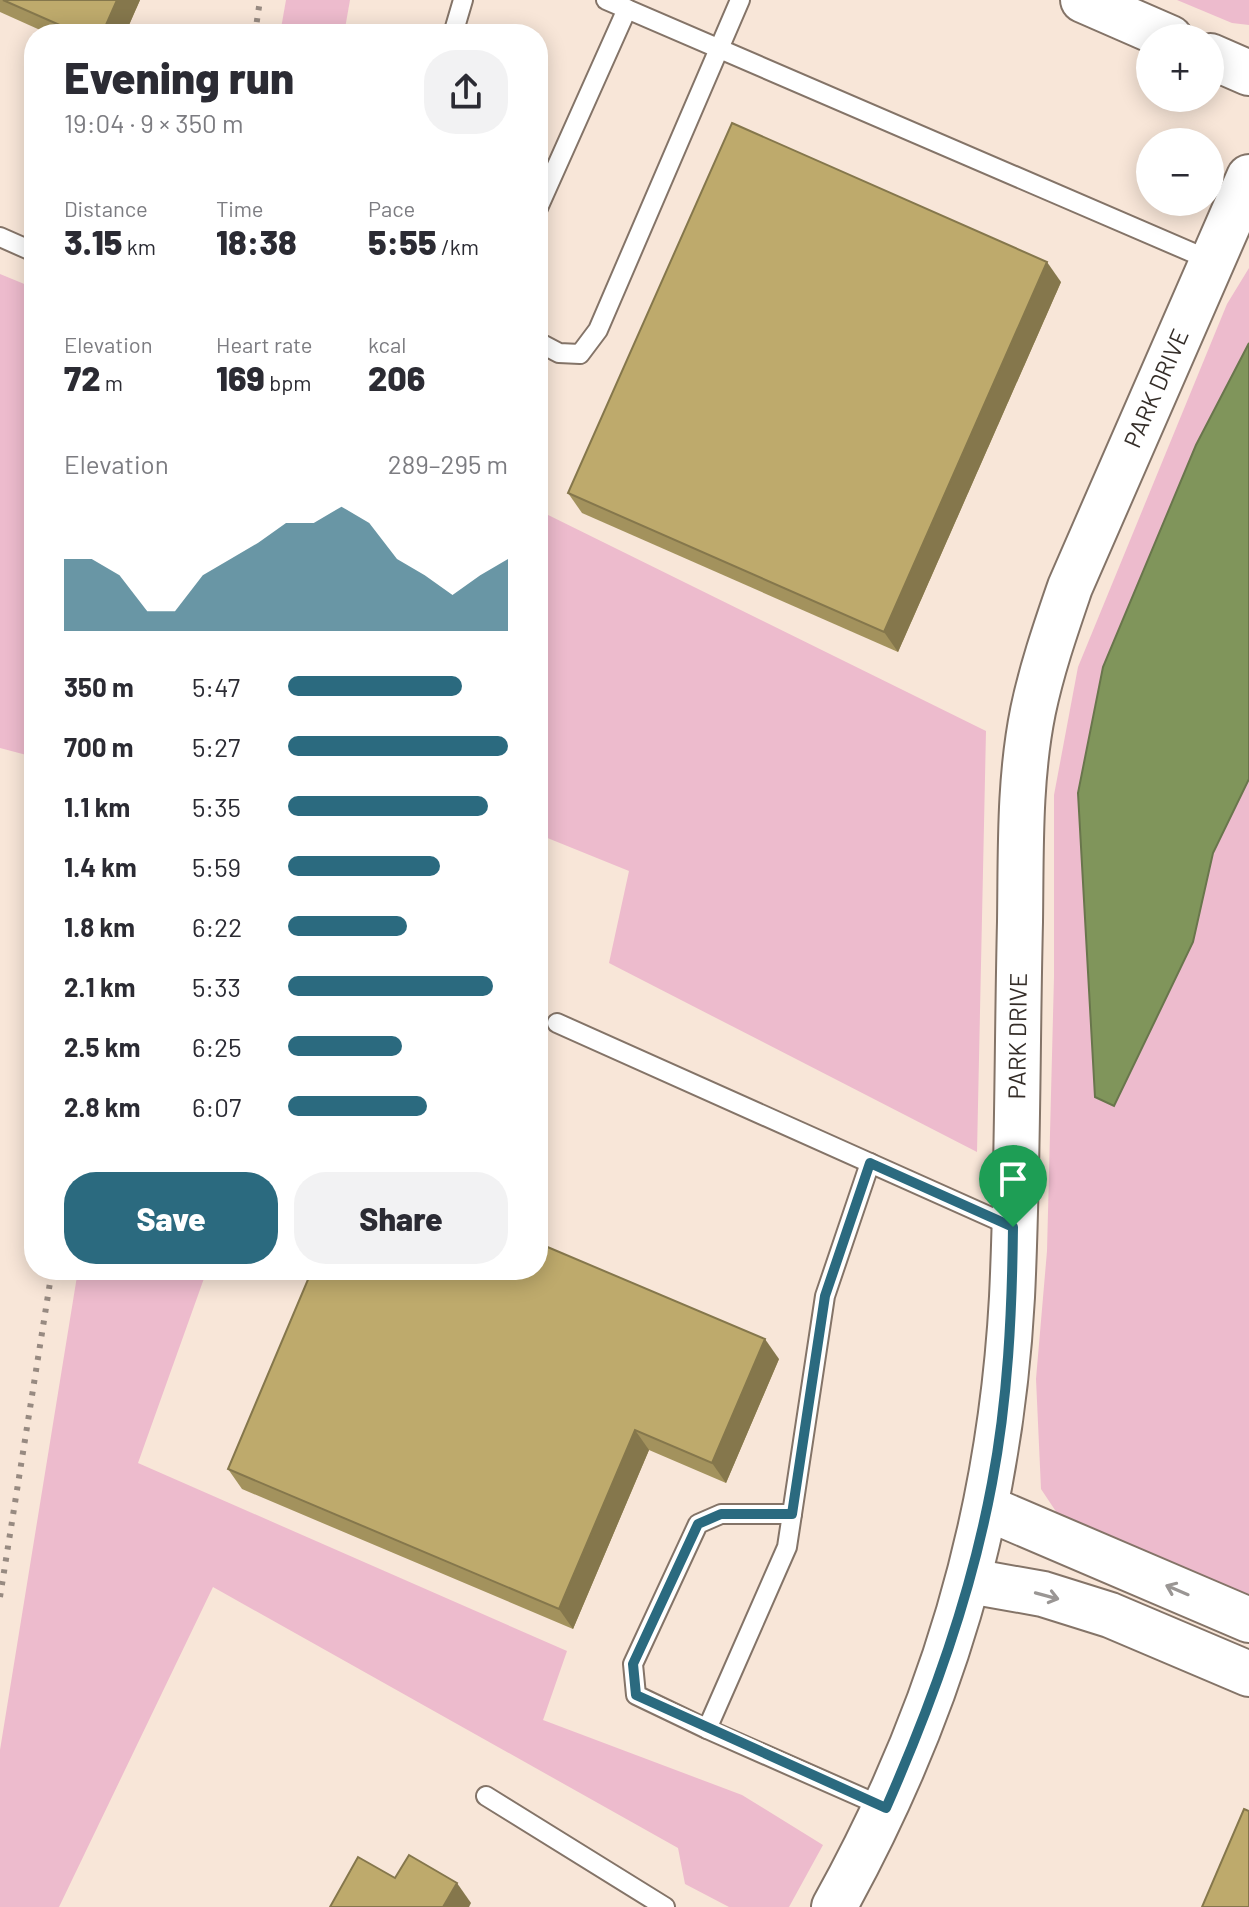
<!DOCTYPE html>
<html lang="en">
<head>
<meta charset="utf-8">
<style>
	:root { --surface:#fff; --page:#f2f2f3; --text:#2b2b33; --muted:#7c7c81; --accent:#2b6a7f }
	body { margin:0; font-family:Barlow,sans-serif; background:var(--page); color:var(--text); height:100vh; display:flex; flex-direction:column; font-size:30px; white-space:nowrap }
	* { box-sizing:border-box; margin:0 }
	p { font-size:26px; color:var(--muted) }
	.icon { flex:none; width:44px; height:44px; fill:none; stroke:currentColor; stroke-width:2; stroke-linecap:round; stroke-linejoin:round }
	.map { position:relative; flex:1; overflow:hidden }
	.panel { position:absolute; left:24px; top:24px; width:524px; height:1256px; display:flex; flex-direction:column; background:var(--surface); border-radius:32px; box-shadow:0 4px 20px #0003 }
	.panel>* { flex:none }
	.tools { position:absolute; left:1136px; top:24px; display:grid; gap:16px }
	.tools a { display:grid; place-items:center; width:88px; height:88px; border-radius:50%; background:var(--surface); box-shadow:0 4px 20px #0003; font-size:40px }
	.pin { position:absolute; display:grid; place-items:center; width:68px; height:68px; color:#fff; margin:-82px -34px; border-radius:50% 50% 50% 0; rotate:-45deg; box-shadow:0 0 8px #0007 }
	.pin .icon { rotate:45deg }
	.round { display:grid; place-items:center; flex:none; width:84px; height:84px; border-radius:32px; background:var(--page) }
	.summary { display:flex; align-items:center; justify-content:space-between; height:136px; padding:0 40px }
	h1 { font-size:44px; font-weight:800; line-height:60px }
	.figures { display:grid; grid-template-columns:repeat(3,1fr); gap:12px; height:136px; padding:8px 40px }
	.figures div { display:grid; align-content:center }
	.figures b { font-size:34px; font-weight:800 }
	.figures small { font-size:22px; font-weight:400 }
	.figures p { font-size:22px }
	.chart { height:224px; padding:16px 40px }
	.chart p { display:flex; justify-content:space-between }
	.chart svg { width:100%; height:144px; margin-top:8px; fill:var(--accent); opacity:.7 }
	.button { display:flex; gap:16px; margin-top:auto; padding:16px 40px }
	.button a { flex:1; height:92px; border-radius:32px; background:var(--accent); color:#fff; font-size:32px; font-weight:800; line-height:92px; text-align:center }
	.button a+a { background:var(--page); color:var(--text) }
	ul { padding:0 40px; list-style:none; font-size:26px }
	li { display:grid; grid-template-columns:128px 96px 1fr; align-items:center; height:60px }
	li i { height:20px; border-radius:10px; background:var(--accent) }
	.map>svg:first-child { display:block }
	.green { fill:#edbbcd }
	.water { fill:#80955b; stroke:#69764c; stroke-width:2 }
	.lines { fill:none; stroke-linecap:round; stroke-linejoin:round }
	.lane-casing { stroke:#847468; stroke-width:22 }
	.secondary-casing { stroke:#847468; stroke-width:48 }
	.lane { stroke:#fff; stroke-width:18 }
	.secondary { stroke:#fff; stroke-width:44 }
	.rail { stroke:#978a81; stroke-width:6; stroke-dasharray:4 8; stroke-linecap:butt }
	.wall { fill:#a3925d }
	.shaded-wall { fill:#85774c }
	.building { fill:#beaa6c; stroke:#85774c; stroke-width:2 }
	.oneway { stroke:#9a9694 }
	.route-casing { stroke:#fff; stroke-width:16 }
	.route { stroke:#2b6a7f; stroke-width:10 }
	.labels { text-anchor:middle; stroke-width:6; stroke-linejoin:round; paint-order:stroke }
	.street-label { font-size:24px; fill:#342d28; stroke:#fff }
</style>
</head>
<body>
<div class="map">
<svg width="1249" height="1907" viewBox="0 0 1249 1907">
	<rect width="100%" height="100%" fill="#f8e6d8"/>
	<g class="green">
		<path d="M286,0H350L344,34H280Z"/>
		<path d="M1177,0H1249V25L1232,23Z"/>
		<path d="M1249,268V1602L1067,1528L1041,1489L1036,1379L1047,1251L1054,977V795L1078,667L1227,304Z"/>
		<path d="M0,274L34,288V757L0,748Z"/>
		<path d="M538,510L986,731L977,1152L609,963L629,871L545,837L538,844Z"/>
		<path d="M78,1270H207L138,1463L567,1651L543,1720L742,1795L823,1845L789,1907H729L685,1884L678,1848L213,1587L59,1907H0V1750Z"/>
	</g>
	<path class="water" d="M1249,343V779L1213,853L1193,942L1114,1106L1095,1097L1078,793L1103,667L1196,445Z"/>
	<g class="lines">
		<g class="lane-casing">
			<g id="lane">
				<path d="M606,0L1212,261"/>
				<path d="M453,34L463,0"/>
				<path d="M538,208L627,9"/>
				<path d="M0,237L34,252"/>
				<path d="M538,342L559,353L580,354L598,330L740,0"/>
				<path d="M557,1023L1013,1227"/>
				<path d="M870,1163L825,1296L787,1547L707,1729L886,1808"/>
				<path d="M707,1729L636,1695L633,1664L698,1524L721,1514H792"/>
				<path d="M486,1796L665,1907"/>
			</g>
		</g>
		<g class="secondary-casing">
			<g id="secondary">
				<path d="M1083,0L1170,38"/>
				<path d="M1210,56L1249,73"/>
				<path d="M987,1508L1249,1620"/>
				<path d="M970,1581L1043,1594L1110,1615L1249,1674"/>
				<path id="s1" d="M834,1907C941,1714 1000,1518 1012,1297C1018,1172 1017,1047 1020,922C1021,852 1019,780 1033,711C1042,668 1056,628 1070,587L1249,177"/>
			</g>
		</g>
		<use href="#lane" class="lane"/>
		<use href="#secondary" class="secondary"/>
		<g class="rail">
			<path d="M255,34L260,0"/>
			<path d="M0,1597L52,1270"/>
		</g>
	</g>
	<g class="wall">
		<path d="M0,0H140L125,34H49L0,12Z"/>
		<path d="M1061,282L898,652L582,513L568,493Z"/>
		<path d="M779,1359L726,1483L649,1450L573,1629L242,1489L228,1469Z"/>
	</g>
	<g class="shaded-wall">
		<path d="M117,0H140L125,34H102Z"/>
		<path d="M1047,262L1061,282L898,652L884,632Z"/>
		<path d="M765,1339L779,1359L726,1483L712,1463Z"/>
		<path d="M635,1430L649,1450L573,1629L559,1609Z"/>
		<path d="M457,1883L471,1903L469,1907H443Z"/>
	</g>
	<g class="building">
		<path d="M3,0H117L102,34H80Z"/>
		<path d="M732,123L1047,262L884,632L568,493Z"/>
		<path d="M538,1243L765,1339L712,1463L635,1430L559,1609L228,1469L312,1270H538Z"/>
		<path d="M1244,1809L1249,1811V1907H1202Z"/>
		<path d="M409,1855L457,1883L443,1907H330L358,1857L395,1878Z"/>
	</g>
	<defs><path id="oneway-shaft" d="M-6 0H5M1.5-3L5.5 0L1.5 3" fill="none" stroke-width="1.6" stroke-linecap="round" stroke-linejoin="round" transform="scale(2)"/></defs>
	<g class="oneway">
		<use href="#oneway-shaft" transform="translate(1177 1590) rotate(-157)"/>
		<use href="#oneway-shaft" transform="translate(1047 1596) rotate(15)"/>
	</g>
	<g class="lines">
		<g class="route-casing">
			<path id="route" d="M870,1163L1013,1227C1012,1313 1008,1399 992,1483C971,1596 932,1703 886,1808L636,1695L633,1664L698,1524L721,1514H792L825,1296Z"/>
		</g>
		<use href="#route" class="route"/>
	</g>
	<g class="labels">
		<g class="street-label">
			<text dy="8" stroke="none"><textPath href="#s1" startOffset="1574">PARK DRIVE</textPath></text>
			<text dy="8" stroke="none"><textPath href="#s1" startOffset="902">PARK DRIVE</textPath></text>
		</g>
	</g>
</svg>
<div class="tools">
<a>+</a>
<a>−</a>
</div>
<div class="pin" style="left:1013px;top:1227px;background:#1e9e55"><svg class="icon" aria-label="arrive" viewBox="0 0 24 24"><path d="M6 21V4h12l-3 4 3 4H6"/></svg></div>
<section class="panel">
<div class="summary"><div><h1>Evening run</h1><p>19:04 · 9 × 350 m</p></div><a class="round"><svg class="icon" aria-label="share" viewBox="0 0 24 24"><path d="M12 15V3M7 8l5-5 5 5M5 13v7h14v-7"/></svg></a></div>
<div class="figures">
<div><p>Distance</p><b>3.15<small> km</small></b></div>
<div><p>Time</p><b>18:38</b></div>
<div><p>Pace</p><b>5:55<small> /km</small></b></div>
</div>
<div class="figures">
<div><p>Elevation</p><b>72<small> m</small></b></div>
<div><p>Heart rate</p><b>169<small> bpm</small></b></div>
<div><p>kcal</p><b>206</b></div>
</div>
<div class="chart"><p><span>Elevation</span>289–295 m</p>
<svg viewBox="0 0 160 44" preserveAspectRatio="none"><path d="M0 44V22L10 22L20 27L30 38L40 38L50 27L60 22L70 17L80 11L90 11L100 6L110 11L120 22L130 27L140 33L150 27L160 22V44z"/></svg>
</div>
<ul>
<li><b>350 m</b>5:47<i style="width:79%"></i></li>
<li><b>700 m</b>5:27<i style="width:100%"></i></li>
<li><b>1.1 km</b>5:35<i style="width:91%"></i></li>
<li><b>1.4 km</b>5:59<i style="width:69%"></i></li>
<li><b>1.8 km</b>6:22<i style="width:54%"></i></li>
<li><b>2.1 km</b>5:33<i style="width:93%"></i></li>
<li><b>2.5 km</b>6:25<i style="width:52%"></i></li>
<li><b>2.8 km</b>6:07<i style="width:63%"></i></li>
</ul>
<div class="button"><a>Save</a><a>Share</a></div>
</section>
</div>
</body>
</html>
